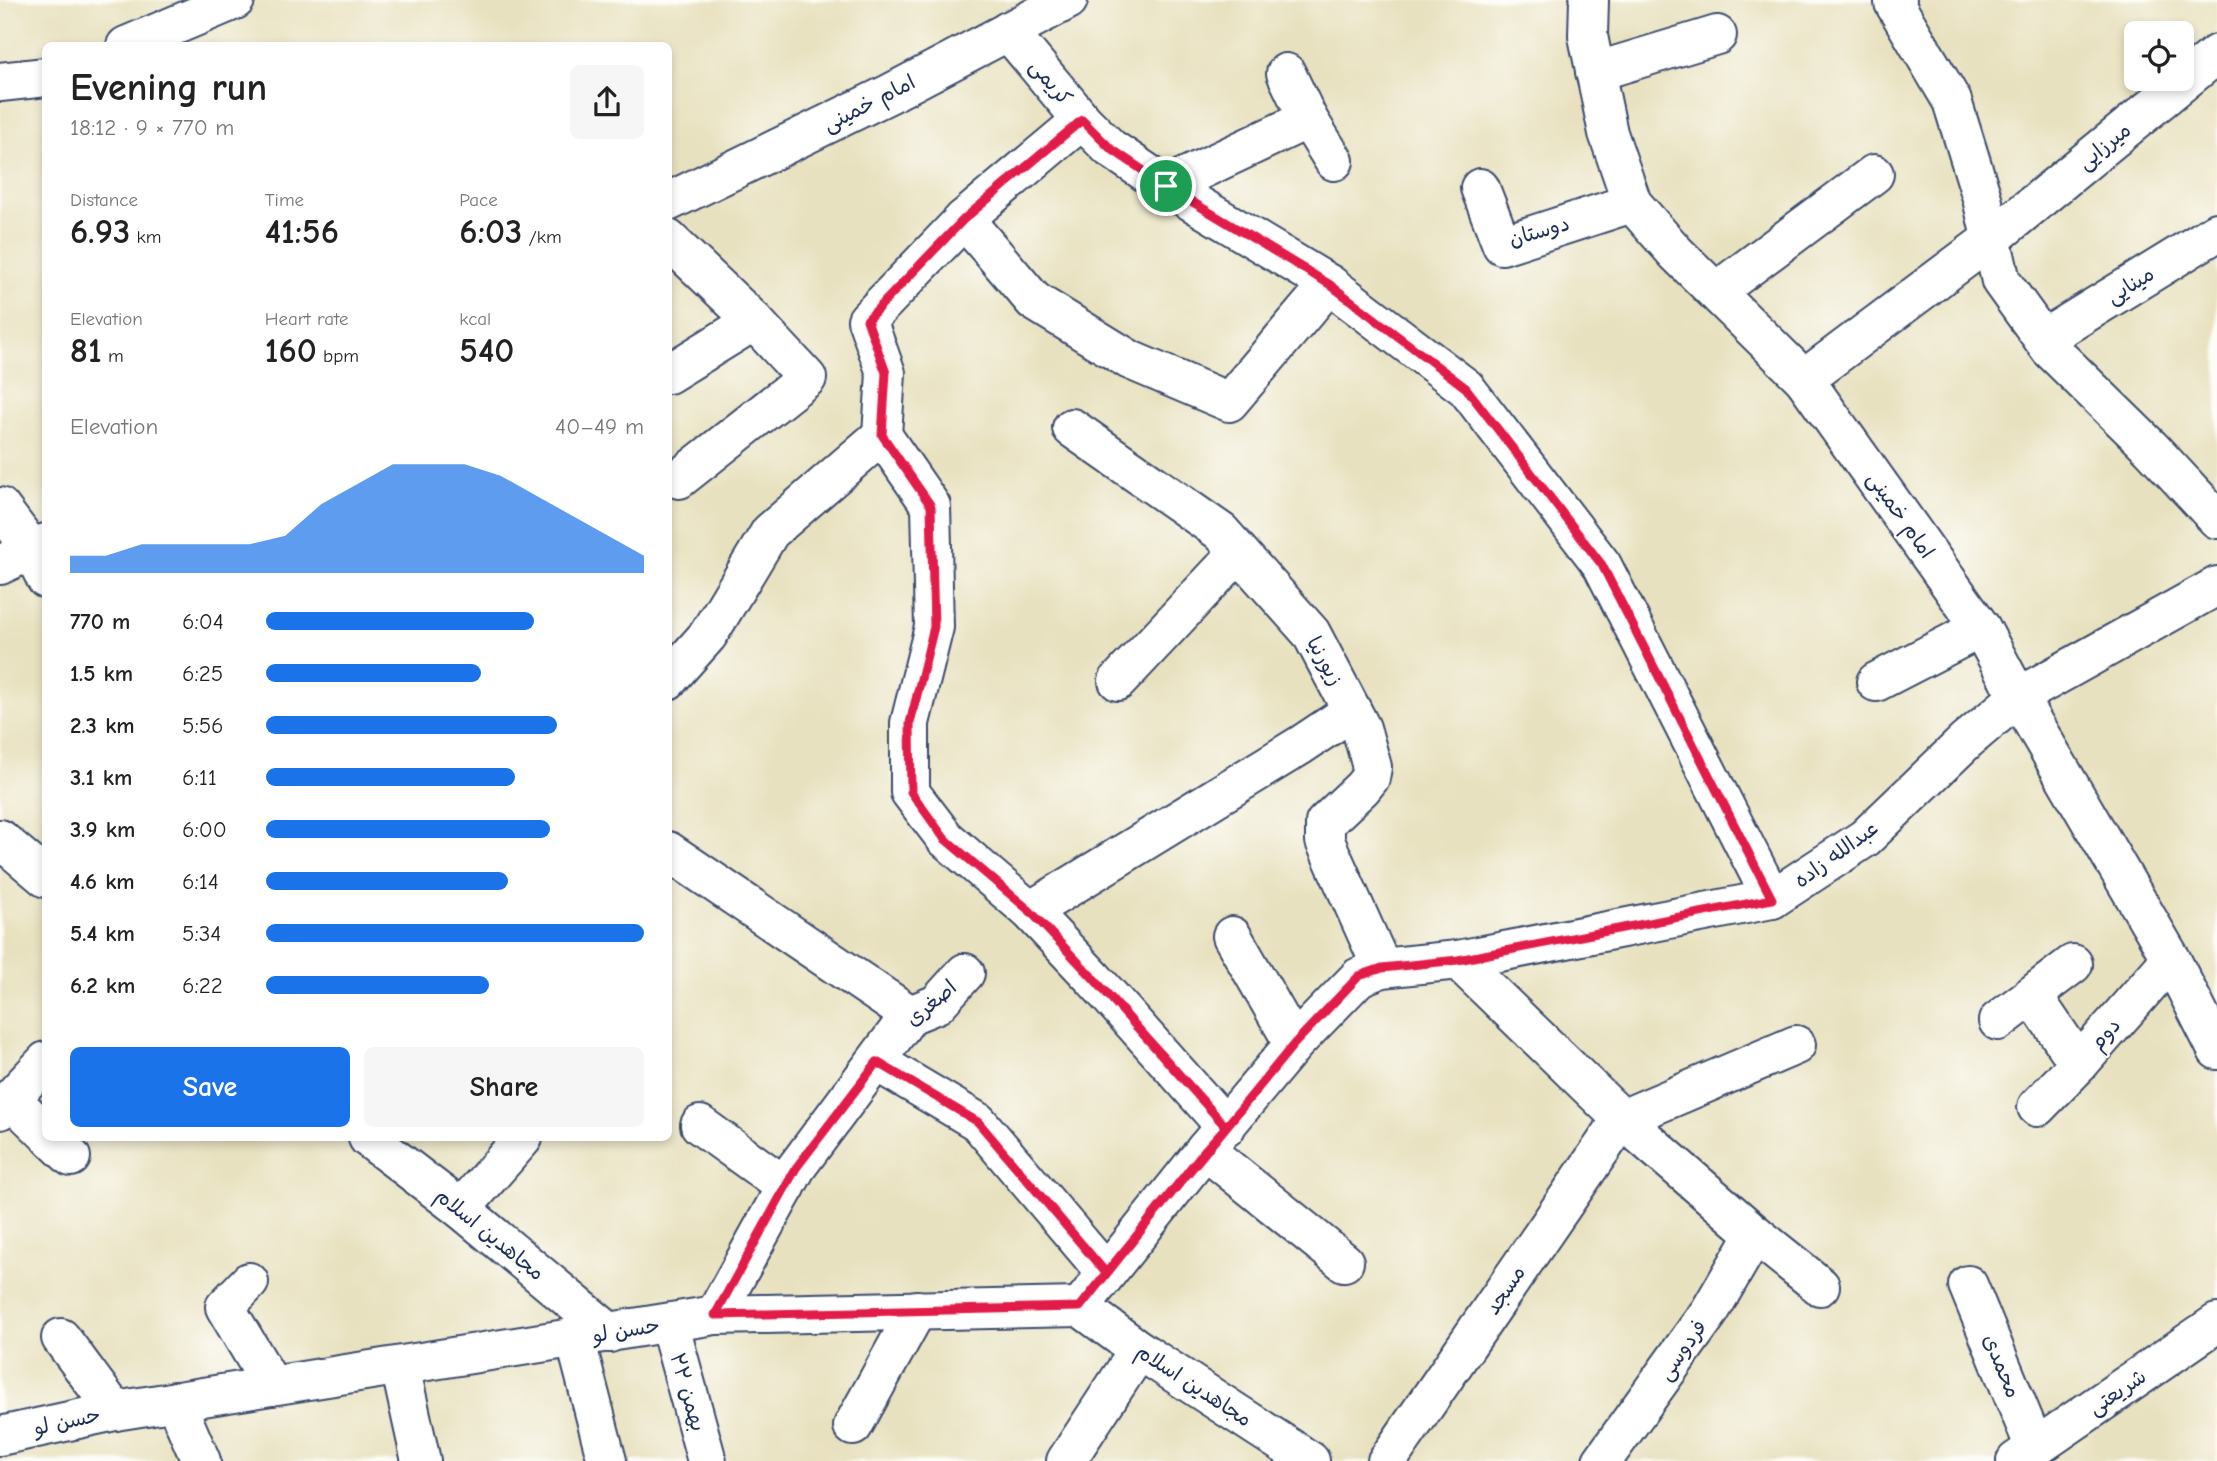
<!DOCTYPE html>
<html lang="en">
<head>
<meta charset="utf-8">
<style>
	:root { --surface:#fff; --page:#f6f6f6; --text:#222; --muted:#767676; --accent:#1a73e8 }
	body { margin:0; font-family:"Comic Neue","Playpen Sans Arabic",sans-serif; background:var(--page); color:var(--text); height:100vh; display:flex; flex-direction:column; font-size:26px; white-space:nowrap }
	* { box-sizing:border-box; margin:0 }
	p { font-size:23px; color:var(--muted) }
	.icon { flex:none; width:38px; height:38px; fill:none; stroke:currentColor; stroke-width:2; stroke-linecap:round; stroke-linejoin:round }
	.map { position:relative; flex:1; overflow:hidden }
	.panel { position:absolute; left:42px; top:42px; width:630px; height:1099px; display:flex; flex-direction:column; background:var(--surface); border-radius:10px; box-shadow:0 4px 10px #0003 }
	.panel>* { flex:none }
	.controls { position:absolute; left:2124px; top:21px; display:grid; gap:14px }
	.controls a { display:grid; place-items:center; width:70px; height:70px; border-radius:10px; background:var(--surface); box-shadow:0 4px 10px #0003; font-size:35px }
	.pin { position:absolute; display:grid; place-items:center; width:60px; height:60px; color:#fff; margin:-30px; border:4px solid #fff; border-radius:50%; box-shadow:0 2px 7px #0007 }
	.round { display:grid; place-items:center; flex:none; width:74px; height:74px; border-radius:10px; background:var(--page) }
	.head { display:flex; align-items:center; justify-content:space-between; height:119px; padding:0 28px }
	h1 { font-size:38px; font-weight:700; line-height:52px }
	.figures { display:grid; grid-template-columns:repeat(3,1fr); gap:10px; height:119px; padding:7px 28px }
	.figures div { display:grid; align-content:center }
	.figures b { font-size:35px; font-weight:700 }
	.figures small { font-size:19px; font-weight:400 }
	.figures p { font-size:19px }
	.chart { height:196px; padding:14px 28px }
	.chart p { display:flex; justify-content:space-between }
	.chart svg { width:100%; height:126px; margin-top:7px; fill:var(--accent); opacity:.7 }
	.button { display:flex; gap:14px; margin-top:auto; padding:14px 28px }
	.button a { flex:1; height:80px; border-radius:10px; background:var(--accent); color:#fff; font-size:28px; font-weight:700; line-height:80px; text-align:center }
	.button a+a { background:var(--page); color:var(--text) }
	ul { padding:0 28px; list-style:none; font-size:23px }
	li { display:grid; grid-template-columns:112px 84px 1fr; align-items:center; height:52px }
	li i { height:18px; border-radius:9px; background:var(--accent) }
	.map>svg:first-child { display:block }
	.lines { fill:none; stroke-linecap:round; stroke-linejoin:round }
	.minor-casing { stroke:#3a4a6d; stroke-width:42 }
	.minor { stroke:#fff; stroke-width:38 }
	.route-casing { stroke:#fff; stroke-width:14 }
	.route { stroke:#e11d48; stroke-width:9 }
	.labels { text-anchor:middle; stroke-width:5; stroke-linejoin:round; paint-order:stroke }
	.street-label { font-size:21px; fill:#1b2f5e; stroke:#fdfcf7 }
</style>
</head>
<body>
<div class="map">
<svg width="2217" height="1461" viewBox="0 0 2217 1461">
	<rect width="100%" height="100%" fill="#fdfcf7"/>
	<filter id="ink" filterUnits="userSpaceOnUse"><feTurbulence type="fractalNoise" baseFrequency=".0143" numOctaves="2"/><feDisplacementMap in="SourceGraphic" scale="14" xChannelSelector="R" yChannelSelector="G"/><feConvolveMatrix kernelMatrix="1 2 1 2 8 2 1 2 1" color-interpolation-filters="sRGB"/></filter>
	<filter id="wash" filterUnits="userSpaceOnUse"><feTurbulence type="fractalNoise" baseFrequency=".00686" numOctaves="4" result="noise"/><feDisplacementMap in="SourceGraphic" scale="28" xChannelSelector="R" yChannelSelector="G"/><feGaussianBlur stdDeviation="1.57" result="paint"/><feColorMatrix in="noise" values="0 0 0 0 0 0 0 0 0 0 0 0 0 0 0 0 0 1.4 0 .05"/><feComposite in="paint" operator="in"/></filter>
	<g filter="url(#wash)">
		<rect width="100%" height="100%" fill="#e8e1bf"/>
	</g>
	<g filter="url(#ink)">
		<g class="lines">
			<g class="minor-casing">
				<g id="minor">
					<path d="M1589,0L1588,36L1608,133L1632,203L1676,253L1804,379L1981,628L2018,697L2171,959L2217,1050"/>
					<path d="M1897,0L1894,3L1952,101L1982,198L2001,281L2050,349L2151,448L2217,519"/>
					<path d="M1008,31L1082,120L1110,148L1166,186L1329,284L1466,388L1602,565L1772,899"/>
					<path d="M126,46L235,0"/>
					<path d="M1595,72L1717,35"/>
					<path d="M1286,73L1308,119L1334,161"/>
					<path d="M0,82L46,77"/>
					<path d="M1082,120L964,219L867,320L886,373L882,435L931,506L934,627L910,723V792L945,838L1030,911L1094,979L1226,1127"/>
					<path d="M1166,186L1308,119"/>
					<path d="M1480,188L1502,245L1632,203"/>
					<path d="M668,202L889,94L1068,0"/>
					<path d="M964,219L1034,301L1130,360L1229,402L1329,284"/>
					<path d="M668,239L754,321L807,378L679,479"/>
					<path d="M1717,291L1874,174"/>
					<path d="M2043,339L2217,232"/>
					<path d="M668,374L754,321"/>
					<path d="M1804,379L1991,239L2217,54"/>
					<path d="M1072,428L1221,532L1311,633L1361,728L1372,767L1370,778L1362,788L1325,823V841L1382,968"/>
					<path d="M0,507L31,548L46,579"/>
					<path d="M0,565L46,543"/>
					<path d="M668,680L708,635L770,532L882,435"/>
					<path d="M1118,681L1239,552"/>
					<path d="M1876,682L1981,628"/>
					<path d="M0,839L46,878"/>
					<path d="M668,851L910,1015"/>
					<path d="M1030,911L1301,745L1352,711"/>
					<path d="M1232,936L1294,1044"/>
					<path d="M1458,960L1622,1119L1755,1234L1820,1286"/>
					<path d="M2033,996L2079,1064"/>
					<path d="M1998,1021L2073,964"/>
					<path d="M877,1062L978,1122L1106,1273"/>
					<path d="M11,1099L46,1133"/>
					<path d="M2037,1107L2079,1064L2171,959"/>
					<path d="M0,1110L46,1061"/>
					<path d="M700,1125L786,1187"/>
					<path d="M51,1138L71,1157"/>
					<path d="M368,1138L461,1209L610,1333"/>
					<path d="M1205,1150L1344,1262"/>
					<path d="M461,1209L523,1138"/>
					<path d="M249,1282L225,1307L272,1386"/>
					<path d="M1968,1285L2035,1448"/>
					<path d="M1080,1307L1205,1150L1294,1044L1359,977L1382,968L1458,960L1772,899L1865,838L1966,741L2018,697L2217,586"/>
					<path d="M1080,1307L1139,1350L1310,1461"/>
					<path d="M715,1315L796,1168L910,1015L937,1004L965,973"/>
					<path d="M669,1323L707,1461"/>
					<path d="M61,1338L115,1411"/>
					<path d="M575,1338L607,1461"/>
					<path d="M400,1366L421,1461"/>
					<path d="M175,1401L201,1461"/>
					<path d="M853,1426L917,1310"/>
					<path d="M0,1436L115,1411L715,1315L1080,1307"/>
					<path d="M1066,1461L1139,1350"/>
					<path d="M1387,1461L1622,1119L1796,1045"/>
					<path d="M1602,1461L1710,1311L1755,1234"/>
					<path d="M2016,1461L2217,1323"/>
				</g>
			</g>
			<use href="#minor" class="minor"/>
		</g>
	</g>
	<g class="lines" filter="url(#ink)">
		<g class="route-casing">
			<path id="route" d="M1166,186L1110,148L1082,120L964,219L867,320L886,373L882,435L931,506L934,627L910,723L911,792L944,838L1030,911L1094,979L1226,1127L1205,1150L1080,1307L715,1315L796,1168L877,1062L978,1122L1106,1273L1294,1044L1359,976L1382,968L1458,960L1772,899L1602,565L1466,388L1329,284L1166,186"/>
		</g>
		<use href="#route" class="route"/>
	</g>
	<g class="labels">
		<g class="street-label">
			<text transform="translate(1051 82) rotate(50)" y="7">کریمی</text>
			<text transform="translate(869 103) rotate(-27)" y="7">امام خمینی</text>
			<text transform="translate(2104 146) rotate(-39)" y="7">میرزایی</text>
			<text transform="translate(1539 231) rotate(-16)" y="7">دوستان</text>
			<text transform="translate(2130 285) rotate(-32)" y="7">مینایی</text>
			<text transform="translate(1901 515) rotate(55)" y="7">امام خمینی</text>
			<text transform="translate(1325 661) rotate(61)" y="7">زیورنیا</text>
			<text transform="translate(1836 854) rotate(-36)" y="7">عبدالله زاده</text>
			<text transform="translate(931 1003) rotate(-40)" y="7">اصغری</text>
			<text transform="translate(2105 1034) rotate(-49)" y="7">دوم</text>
			<text transform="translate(490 1234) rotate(39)" y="7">مجاهدین اسلام</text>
			<text transform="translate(1505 1290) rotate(-56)" y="7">مسجد</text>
			<text transform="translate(626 1330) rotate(-9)" y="7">حسن لو</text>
			<text transform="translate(1682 1350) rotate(-55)" y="7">فردوسی</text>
			<text transform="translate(2002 1366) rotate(68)" y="7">محمدی</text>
			<text transform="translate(1194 1385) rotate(33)" y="7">مجاهدین اسلام</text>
			<text transform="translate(688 1392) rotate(74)" y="7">۲۲ بهمن</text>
			<text transform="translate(2117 1392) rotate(-34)" y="7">شریعتی</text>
			<text transform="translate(67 1421) rotate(-12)" y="7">حسن لو</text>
		</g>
	</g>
</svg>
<div class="controls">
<a><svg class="icon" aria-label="locate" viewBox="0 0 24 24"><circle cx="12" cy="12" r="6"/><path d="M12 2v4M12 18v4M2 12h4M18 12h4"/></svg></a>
</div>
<div class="pin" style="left:1166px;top:186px;background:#1e9e55"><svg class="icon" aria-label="arrive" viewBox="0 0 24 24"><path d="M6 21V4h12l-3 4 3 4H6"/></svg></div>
<section class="panel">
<div class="head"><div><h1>Evening run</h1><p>18:12 · 9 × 770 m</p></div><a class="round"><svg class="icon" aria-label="share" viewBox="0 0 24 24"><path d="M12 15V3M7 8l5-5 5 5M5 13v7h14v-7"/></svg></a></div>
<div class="figures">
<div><p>Distance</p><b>6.93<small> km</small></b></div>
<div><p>Time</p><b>41:56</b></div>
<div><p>Pace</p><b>6:03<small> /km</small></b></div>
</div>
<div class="figures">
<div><p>Elevation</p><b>81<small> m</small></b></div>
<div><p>Heart rate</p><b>160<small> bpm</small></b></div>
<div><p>kcal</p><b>540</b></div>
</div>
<div class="chart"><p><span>Elevation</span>40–49 m</p>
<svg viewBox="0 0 160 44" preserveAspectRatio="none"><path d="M0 44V38L10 38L20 34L30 34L40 34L50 34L60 31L70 20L80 13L90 6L100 6L110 6L120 10L130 17L140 24L150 31L160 38V44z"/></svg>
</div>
<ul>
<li><b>770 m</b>6:04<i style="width:71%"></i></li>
<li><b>1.5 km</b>6:25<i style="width:57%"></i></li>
<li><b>2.3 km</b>5:56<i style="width:77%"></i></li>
<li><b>3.1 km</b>6:11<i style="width:66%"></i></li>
<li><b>3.9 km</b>6:00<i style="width:75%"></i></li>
<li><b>4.6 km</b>6:14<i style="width:64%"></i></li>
<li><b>5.4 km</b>5:34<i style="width:100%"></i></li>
<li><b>6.2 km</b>6:22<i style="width:59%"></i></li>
</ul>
<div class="button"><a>Save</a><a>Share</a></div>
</section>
</div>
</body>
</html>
